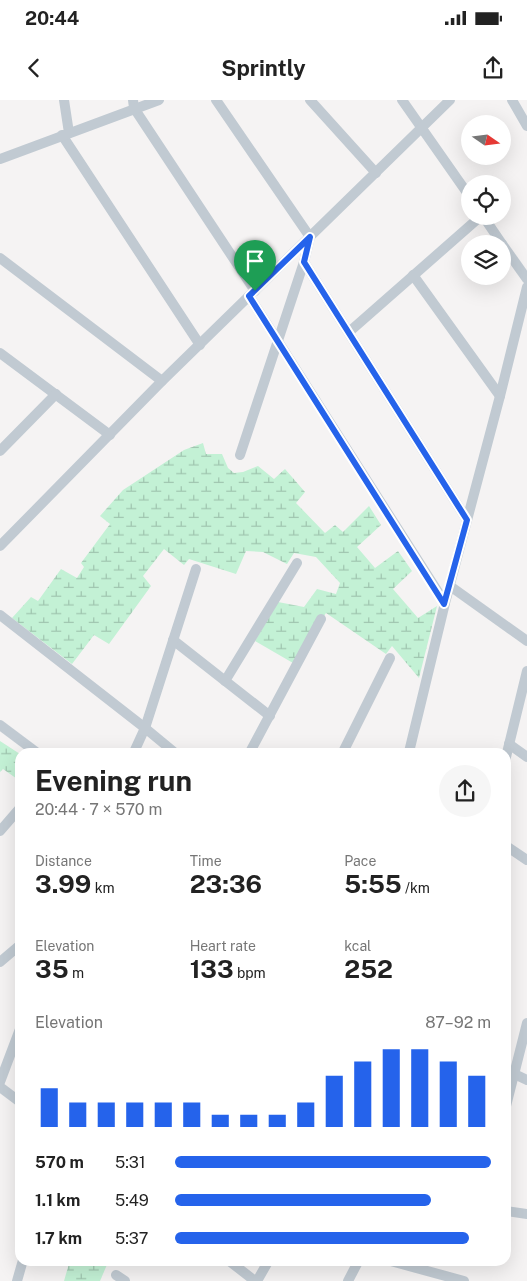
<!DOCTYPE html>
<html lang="en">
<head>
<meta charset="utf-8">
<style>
	:root { --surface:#fff; --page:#f6f6f6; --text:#222; --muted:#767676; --accent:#2563eb }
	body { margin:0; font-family:"Public Sans",sans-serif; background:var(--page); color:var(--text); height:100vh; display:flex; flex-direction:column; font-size:19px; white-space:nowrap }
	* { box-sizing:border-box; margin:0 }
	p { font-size:16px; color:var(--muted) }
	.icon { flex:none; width:28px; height:28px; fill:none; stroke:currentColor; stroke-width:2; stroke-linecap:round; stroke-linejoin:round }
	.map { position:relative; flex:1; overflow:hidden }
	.panel { position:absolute; left:15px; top:648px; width:496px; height:518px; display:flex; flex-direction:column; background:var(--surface); border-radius:15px; box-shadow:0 5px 20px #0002 }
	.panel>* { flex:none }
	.needle { width:32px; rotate:104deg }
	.fabs { position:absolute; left:461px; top:15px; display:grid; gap:10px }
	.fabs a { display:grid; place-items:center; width:50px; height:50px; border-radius:50%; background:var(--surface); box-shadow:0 5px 20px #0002; font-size:25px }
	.pin { position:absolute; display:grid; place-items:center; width:42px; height:42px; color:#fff; margin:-51px -21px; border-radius:50% 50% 50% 0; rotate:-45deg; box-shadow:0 0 5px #0007 }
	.pin .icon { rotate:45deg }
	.round { display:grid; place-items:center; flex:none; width:52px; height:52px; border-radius:26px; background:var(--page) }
	.head { display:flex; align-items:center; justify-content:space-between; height:85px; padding:0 20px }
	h1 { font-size:28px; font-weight:700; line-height:38px }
	.figures { display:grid; grid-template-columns:repeat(3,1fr); gap:8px; height:85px; padding:5px 20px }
	.figures div { display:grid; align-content:center }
	.figures b { font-size:25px; font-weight:700 }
	.figures small { font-size:14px; font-weight:400 }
	.figures p { font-size:14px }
	.chart { height:140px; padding:10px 20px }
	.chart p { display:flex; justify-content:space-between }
	.chart svg { width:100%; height:90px; margin-top:5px; stroke:var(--accent); stroke-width:6 }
	ul { padding:0 20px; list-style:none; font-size:16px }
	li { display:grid; grid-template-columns:80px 60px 1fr; align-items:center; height:38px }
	li i { height:12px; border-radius:6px; background:var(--accent) }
	.status { display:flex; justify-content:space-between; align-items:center; height:35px; padding:0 25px; background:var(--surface); direction:ltr }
	.status svg { height:14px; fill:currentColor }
	header { display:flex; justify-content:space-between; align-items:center; height:65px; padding:0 20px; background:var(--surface); font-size:22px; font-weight:700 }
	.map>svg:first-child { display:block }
	.wetland { fill:url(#wetland-marsh) }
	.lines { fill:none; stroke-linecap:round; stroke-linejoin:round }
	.street { stroke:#c1cad2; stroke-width:10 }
	.route-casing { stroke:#fff; stroke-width:10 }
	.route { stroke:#2563eb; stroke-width:6 }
</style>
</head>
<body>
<div class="status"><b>20:44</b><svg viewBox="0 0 49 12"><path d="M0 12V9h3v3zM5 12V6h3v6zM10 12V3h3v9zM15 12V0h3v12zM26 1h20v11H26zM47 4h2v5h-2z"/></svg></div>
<header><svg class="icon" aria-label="back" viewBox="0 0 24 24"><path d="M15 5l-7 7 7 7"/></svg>Sprintly<svg class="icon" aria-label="share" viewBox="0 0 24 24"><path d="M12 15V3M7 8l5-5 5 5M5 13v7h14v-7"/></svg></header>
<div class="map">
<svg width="527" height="1181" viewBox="0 0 527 1181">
	<defs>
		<pattern id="wetland-marsh" width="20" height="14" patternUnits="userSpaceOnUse" patternTransform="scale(1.25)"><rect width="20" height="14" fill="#c3f1d5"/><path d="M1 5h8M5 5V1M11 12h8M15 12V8" fill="none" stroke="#a0c6b0"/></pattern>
	</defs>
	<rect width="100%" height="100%" fill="#f5f3f3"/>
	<g class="wetland">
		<path d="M203,343L206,354H222L228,368L234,373L243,372L258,366L274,379L285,369L305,392L296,403L325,433L335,425L343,432L369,406L381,425L357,447L375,468L398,451L412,471L393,489L418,518L437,506L419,578L392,546L386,554L326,513L293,563L255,541L278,502L304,507L317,489L336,494L340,483L316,457L294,453L287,464L263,452L246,451L236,474L189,459L184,465L164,449L143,476L151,486L109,544L94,535L72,564L12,518L31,497L38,501L61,469L77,478L84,467L81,463L110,424L100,416L123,390L184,350Z"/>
		<path d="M0,641L20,654V681L3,669L0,672Z"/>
		<path d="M70,1160H109L100,1181H64Z"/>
	</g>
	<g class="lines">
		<g class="street">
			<path d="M64,0L69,33"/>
			<path d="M133,0L134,8L255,191"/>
			<path d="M216,0L310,137L304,162L240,355"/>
			<path d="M310,0L376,73"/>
			<path d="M402,0L470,97"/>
			<path d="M512,0L527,26"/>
			<path d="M62,35L200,245"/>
			<path d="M0,59L159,0"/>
			<path d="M483,116L502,144"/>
			<path d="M502,144L527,179"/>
			<path d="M0,158L162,281"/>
			<path d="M304,162L467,420"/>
			<path d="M413,175L500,296"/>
			<path d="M249,196L445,503"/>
			<path d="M349,232L481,116"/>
			<path d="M0,253L110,335"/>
			<path d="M0,351L56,294"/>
			<path d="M0,446L162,281L450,0"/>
			<path d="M450,486L527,541"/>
			<path d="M0,515L145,628L174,652"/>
			<path d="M173,540L270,616"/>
			<path d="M225,581L297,463"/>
			<path d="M0,625L36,652"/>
			<path d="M509,644L527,657"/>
			<path d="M134,652L145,628L196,469"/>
			<path d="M250,652L321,519"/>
			<path d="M343,652L390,558"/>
			<path d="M409,652L445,503L500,296L527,187"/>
			<path d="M506,657L527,571"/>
			<path d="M0,731L20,708"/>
			<path d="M506,746L527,760"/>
			<path d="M0,862L20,845"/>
			<path d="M506,970L527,980"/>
			<path d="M0,982L20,929"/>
			<path d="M0,987L20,1002"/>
			<path d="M506,1006L527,923"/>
			<path d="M506,1111L527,1114"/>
			<path d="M228,1160L255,1181"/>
			<path d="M387,1160L464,1181"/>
			<path d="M116,1175L125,1181"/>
			<path d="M17,1181L23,1160"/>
			<path d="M257,1181L269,1160"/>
			<path d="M348,1181L359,1160"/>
		</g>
	</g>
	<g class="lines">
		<g class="route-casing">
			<path id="route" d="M310,137L304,162L467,420L444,504L249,196Z"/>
		</g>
		<use href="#route" class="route"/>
	</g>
</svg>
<div class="fabs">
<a><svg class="needle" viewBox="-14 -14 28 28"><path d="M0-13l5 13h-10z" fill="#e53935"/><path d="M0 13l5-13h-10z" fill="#767676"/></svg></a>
<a><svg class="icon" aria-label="locate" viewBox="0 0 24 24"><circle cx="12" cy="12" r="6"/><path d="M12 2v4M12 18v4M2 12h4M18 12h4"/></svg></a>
<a><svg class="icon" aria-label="layers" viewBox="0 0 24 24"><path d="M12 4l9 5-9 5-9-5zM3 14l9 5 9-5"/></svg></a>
</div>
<div class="pin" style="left:255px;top:191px;background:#1e9e55"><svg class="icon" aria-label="arrive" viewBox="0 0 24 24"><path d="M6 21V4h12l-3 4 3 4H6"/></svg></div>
<section class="panel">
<div class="head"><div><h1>Evening run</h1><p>20:44 · 7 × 570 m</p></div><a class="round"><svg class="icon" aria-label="share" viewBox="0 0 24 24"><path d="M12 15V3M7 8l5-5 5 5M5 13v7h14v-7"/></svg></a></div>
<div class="figures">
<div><p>Distance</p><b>3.99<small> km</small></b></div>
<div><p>Time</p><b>23:36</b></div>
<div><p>Pace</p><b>5:55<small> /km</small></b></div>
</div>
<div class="figures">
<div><p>Elevation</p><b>35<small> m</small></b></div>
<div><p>Heart rate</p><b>133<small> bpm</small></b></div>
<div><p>kcal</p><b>252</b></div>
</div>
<div class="chart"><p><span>Elevation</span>87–92 m</p>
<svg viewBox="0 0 160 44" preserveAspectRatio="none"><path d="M5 44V25M15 44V32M25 44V32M35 44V32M45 44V32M55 44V32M65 44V38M75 44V38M85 44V38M95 44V32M105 44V19M115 44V12M125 44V6M135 44V6M145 44V12M155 44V19"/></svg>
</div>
<ul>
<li><b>570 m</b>5:31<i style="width:100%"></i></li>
<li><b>1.1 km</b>5:49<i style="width:81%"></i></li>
<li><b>1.7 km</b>5:37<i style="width:93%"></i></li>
</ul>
</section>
</div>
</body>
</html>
